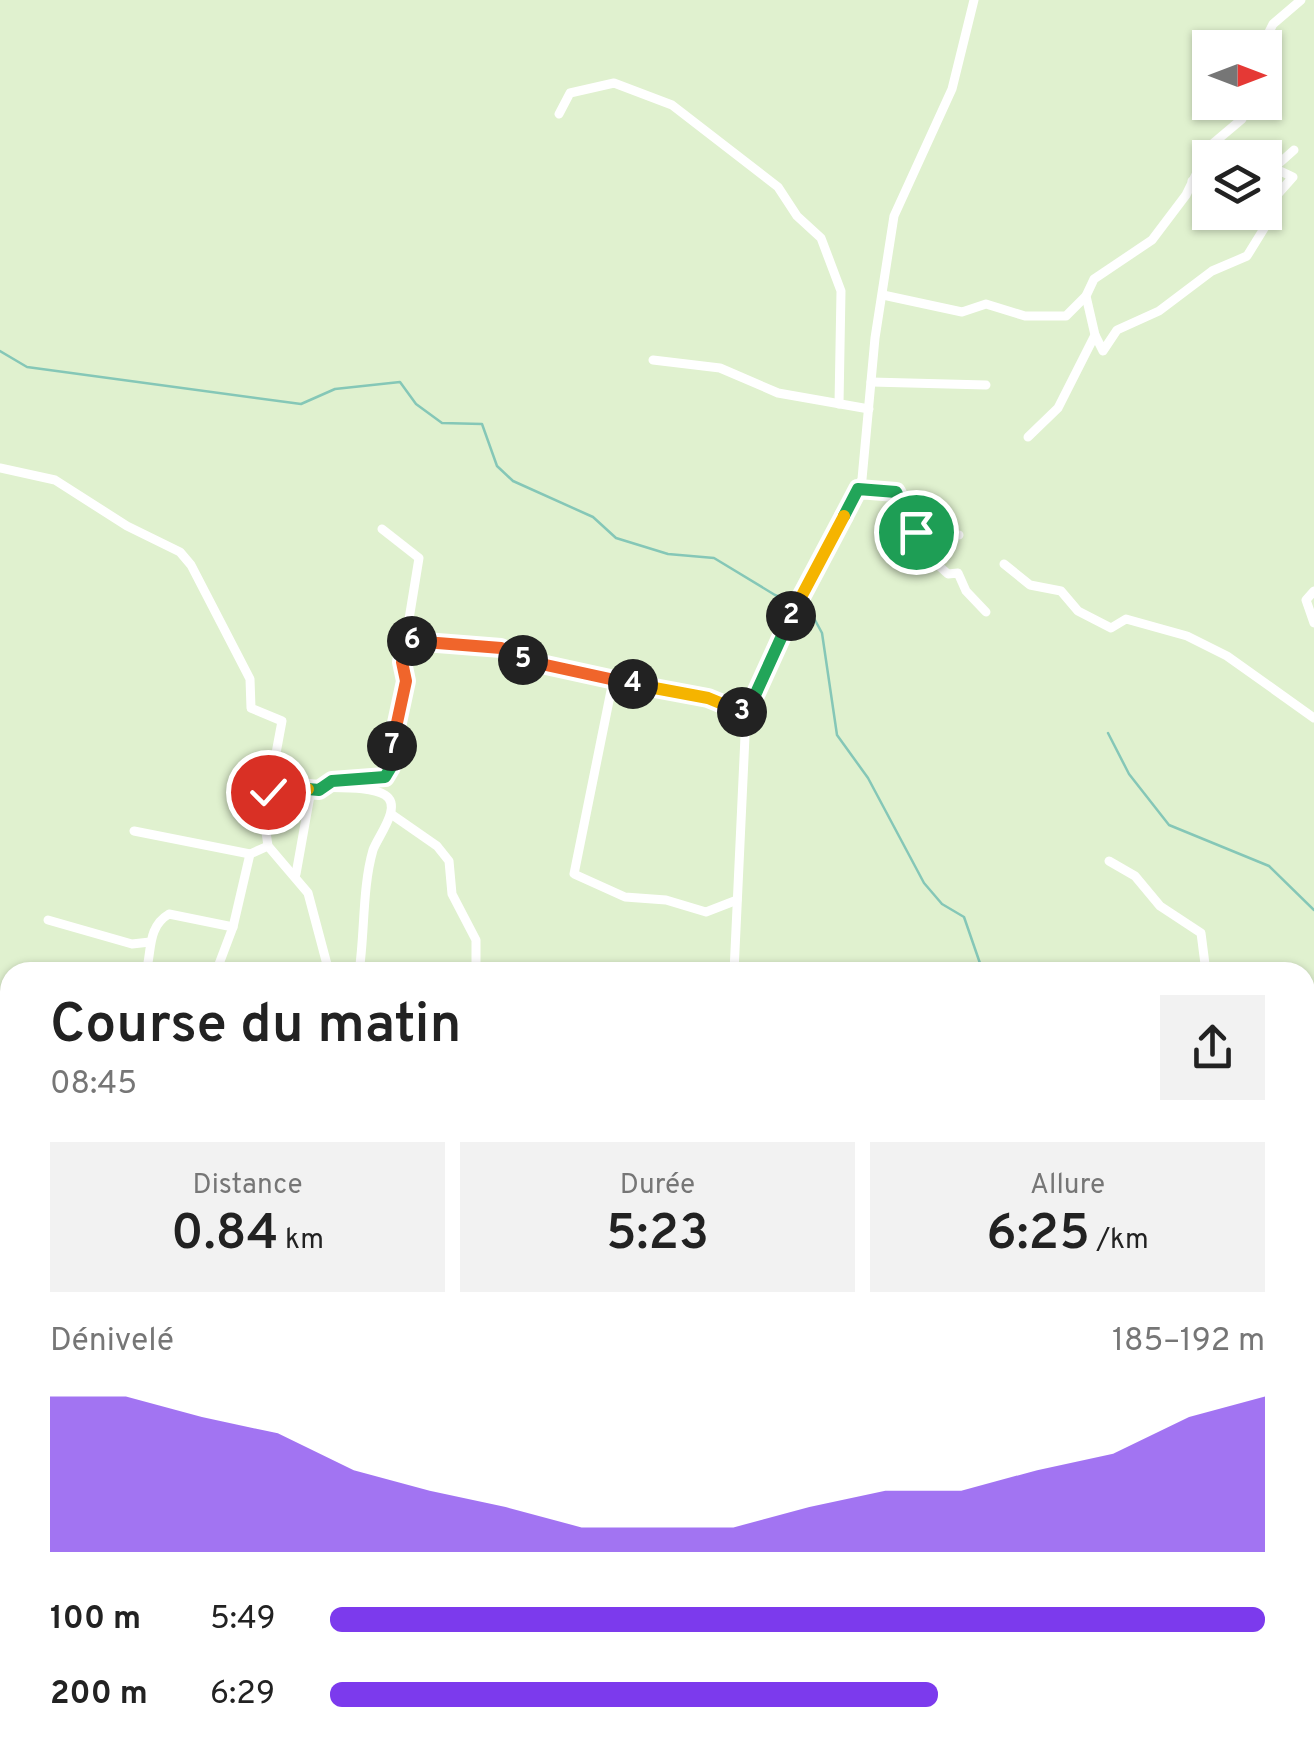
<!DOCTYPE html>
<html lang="fr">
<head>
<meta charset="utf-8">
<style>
	:root { --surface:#fff; --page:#f2f2f2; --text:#222; --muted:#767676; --accent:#7c3aed }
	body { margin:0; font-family:Overpass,sans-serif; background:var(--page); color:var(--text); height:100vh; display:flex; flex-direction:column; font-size:38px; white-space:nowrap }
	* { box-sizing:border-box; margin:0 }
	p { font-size:32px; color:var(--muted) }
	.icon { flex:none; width:55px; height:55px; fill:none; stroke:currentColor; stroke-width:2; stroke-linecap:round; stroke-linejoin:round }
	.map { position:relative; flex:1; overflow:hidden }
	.side { position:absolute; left:0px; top:962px; width:1315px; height:792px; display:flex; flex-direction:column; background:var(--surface); border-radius:30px 30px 0 0; box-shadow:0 2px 8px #0004 }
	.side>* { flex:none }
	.needle { width:65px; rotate:90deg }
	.controls { position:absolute; left:1192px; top:30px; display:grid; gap:20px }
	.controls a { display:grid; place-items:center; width:90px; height:90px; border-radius:0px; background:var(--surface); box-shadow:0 2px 8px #0004; font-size:50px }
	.pin { position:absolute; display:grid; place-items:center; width:85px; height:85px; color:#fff; margin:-42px; border:5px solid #fff; border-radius:50%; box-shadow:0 2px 10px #0007 }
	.km { position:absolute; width:50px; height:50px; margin:-25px; border-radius:50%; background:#222; color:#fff; font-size:28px; line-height:50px; text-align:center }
	.round { display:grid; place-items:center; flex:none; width:105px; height:105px; border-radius:0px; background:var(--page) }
	.head { display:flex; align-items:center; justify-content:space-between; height:170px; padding:0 50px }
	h1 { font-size:55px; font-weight:600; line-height:75px }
	.stats { display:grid; grid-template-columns:repeat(3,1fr); gap:15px; height:170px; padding:10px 50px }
	.stats div { display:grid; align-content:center; border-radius:0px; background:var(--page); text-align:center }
	.stats b { font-size:50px; font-weight:600 }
	.stats small { font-size:28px; font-weight:400 }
	.stats p { font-size:28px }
	.chart { height:280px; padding:20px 50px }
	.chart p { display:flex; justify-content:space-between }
	.chart svg { width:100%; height:180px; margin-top:10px; fill:var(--accent); opacity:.7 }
	ul { padding:0 50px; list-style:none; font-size:32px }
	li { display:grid; grid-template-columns:160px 120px 1fr; align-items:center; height:75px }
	li i { height:25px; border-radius:12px; background:var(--accent) }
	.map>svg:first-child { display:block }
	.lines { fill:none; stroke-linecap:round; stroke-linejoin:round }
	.stream { stroke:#85c7b7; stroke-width:2.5 }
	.minor { stroke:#fff; stroke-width:9 }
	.split-1-casing { stroke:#fff; stroke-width:20 }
	.split-2-casing { stroke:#fff; stroke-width:20 }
	.split-3-casing { stroke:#fff; stroke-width:20 }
	.split-4-casing { stroke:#fff; stroke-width:20 }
	.split-5-casing { stroke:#fff; stroke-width:20 }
	.split-6-casing { stroke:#fff; stroke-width:20 }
	.split-7-casing { stroke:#fff; stroke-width:20 }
	.split-8-casing { stroke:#fff; stroke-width:20 }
	.split-9-casing { stroke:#fff; stroke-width:20 }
	.split-1 { stroke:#22a559; stroke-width:12 }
	.split-2 { stroke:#f5b400; stroke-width:12 }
	.split-3 { stroke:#22a559; stroke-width:12 }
	.split-4 { stroke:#f5b400; stroke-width:12 }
	.split-5 { stroke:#f0652b; stroke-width:12 }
	.split-6 { stroke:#f0652b; stroke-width:12 }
	.split-7 { stroke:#f0652b; stroke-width:12 }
	.split-8 { stroke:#22a559; stroke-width:12 }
	.split-9 { stroke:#f5b400; stroke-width:12 }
</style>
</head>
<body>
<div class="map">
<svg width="1314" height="1753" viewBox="0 0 1314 1753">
	<rect width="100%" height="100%" fill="#e0f1cf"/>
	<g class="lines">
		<g class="stream">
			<path d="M0,351L27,367L301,404L335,389L400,382L416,404L442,423L482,424L497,466L513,481L593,517L616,538L668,554L714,558L775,595L809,609L822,633L837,735L868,778L924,883L942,904L964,917L983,972"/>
			<path d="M1108,733L1129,774L1169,825L1269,866L1314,910"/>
			<path d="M0,1133L10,1134"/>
			<path d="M1305,1608L1314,1611"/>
			<path d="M0,1663L10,1654"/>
			<path d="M1033,1753L1034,1745"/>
		</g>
		<g class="minor">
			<path d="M1261,48L1273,24L1301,0"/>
			<path d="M559,114L570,93L614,83L672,105L778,187L797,216L821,238L841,291L839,404"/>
			<path d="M1265,164L1293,177L1269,204"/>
			<path d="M1192,181L1210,183"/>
			<path d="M883,295L962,312L986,304L1025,316H1066L1086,296"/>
			<path d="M1095,335L1103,351L1117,330L1159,311L1212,271L1247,256L1268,222L1276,166L1294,150"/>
			<path d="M653,360L720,368L778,393L869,409"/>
			<path d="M871,382L986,385"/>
			<path d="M1028,437L1058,408L1095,335L1086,296L1094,279L1152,240L1186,195L1210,146L1242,119L1248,102"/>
			<path d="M0,468L55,480L127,526L180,552L191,565L250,679L251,708L282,721L264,818L268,846L308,893L329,972"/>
			<path d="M858,489L896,492L938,565L948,574L958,573L966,591L986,612"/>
			<path d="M916,532L959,535"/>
			<path d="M1004,564L1030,585L1061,591L1078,611L1111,628L1126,619L1187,636L1227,656L1314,718"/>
			<path d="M1314,591L1306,600L1314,623"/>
			<path d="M406,641L435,640L501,648L527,663L556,665L708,698L736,706L746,715"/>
			<path d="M613,681L574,874L625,897L666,900L706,912L737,900"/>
			<path d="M271,780C303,794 363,781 385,795C403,806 378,836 373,850C362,888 365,933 359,972"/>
			<path d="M319,790L331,781L385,777L391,767L392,730L406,681L402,662L419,558L382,529"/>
			<path d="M391,814L437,846L449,861L452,894L476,940V972"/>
			<path d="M134,831L250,854L268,846"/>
			<path d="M1109,861L1135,876L1160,906L1201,933L1206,972"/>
			<path d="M296,874L311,790"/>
			<path d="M48,920L132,944L150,942"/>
			<path d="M146,972C152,951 147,927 169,914L233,927"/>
			<path d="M216,972L233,927L250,854"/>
			<path d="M734,972L746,715L862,479L875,338L894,216L952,89L974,0"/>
			<path d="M0,1232L10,1236"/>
			<path d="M1305,1394L1314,1395"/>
			<path d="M0,1540L10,1521"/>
			<path d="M273,1745L303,1753"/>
			<path d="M641,1745L683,1753"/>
			<path d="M457,1753L459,1745"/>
			<path d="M587,1753L589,1745"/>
			<path d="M716,1753L718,1745"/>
			<path d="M1178,1753L1182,1745"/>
		</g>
	</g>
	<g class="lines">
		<g class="split-1-casing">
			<path id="split-1" d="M844,516L858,489L896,492L916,532"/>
		</g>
		<g class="split-2-casing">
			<path id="split-2" d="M791,616L844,516"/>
		</g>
		<g class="split-3-casing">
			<path id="split-3" d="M742,712L746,715L791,616"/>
		</g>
		<g class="split-4-casing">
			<path id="split-4" d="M633,684L708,698L742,712"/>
		</g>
		<g class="split-5-casing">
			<path id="split-5" d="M523,660L633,684"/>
		</g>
		<g class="split-6-casing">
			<path id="split-6" d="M412,641L501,648L523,660"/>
		</g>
		<g class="split-7-casing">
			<path id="split-7" d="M392,746L406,681L402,662L406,641H412"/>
		</g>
		<g class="split-8-casing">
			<path id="split-8" d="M308,789L319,790L332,781L385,777L391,767L392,746"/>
		</g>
		<g class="split-9-casing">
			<path id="split-9" d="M268,792L271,780L308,789"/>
		</g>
		<use href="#split-1" class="split-1"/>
		<use href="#split-2" class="split-2"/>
		<use href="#split-3" class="split-3"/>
		<use href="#split-4" class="split-4"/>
		<use href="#split-5" class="split-5"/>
		<use href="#split-6" class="split-6"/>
		<use href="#split-7" class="split-7"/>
		<use href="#split-8" class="split-8"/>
		<use href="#split-9" class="split-9"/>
	</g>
</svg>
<div class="controls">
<a><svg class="needle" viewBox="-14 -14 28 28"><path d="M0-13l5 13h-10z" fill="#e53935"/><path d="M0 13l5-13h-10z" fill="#767676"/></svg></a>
<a><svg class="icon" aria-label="layers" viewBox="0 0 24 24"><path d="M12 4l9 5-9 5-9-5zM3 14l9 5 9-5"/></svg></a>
</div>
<div class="pin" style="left:916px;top:532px;background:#1e9e55"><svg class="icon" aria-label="arrive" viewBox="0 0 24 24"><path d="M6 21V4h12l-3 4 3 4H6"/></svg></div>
<div class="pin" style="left:268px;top:792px;background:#d93025"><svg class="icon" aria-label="check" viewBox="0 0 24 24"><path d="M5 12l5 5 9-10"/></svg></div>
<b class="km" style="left:791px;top:616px">2</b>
<b class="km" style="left:742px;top:712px">3</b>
<b class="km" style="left:633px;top:684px">4</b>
<b class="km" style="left:523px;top:660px">5</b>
<b class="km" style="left:412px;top:641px">6</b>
<b class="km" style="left:392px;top:746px">7</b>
<section class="side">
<div class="head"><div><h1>Course du matin</h1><p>08:45</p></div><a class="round"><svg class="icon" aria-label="share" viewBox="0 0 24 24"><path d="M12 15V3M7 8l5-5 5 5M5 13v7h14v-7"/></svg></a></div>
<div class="stats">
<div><p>Distance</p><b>0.84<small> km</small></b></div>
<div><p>Durée</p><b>5:23</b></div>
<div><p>Allure</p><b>6:25<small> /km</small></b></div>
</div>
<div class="chart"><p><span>Dénivelé</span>185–192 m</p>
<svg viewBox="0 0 160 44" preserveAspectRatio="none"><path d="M0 44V6L10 6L20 11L30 15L40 24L50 29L60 33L70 38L80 38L90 38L100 33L110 29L120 29L130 24L140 20L150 11L160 6V44z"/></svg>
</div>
<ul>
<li><b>100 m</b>5:49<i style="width:100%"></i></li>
<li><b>200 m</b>6:29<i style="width:65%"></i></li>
</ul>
</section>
</div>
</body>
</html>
